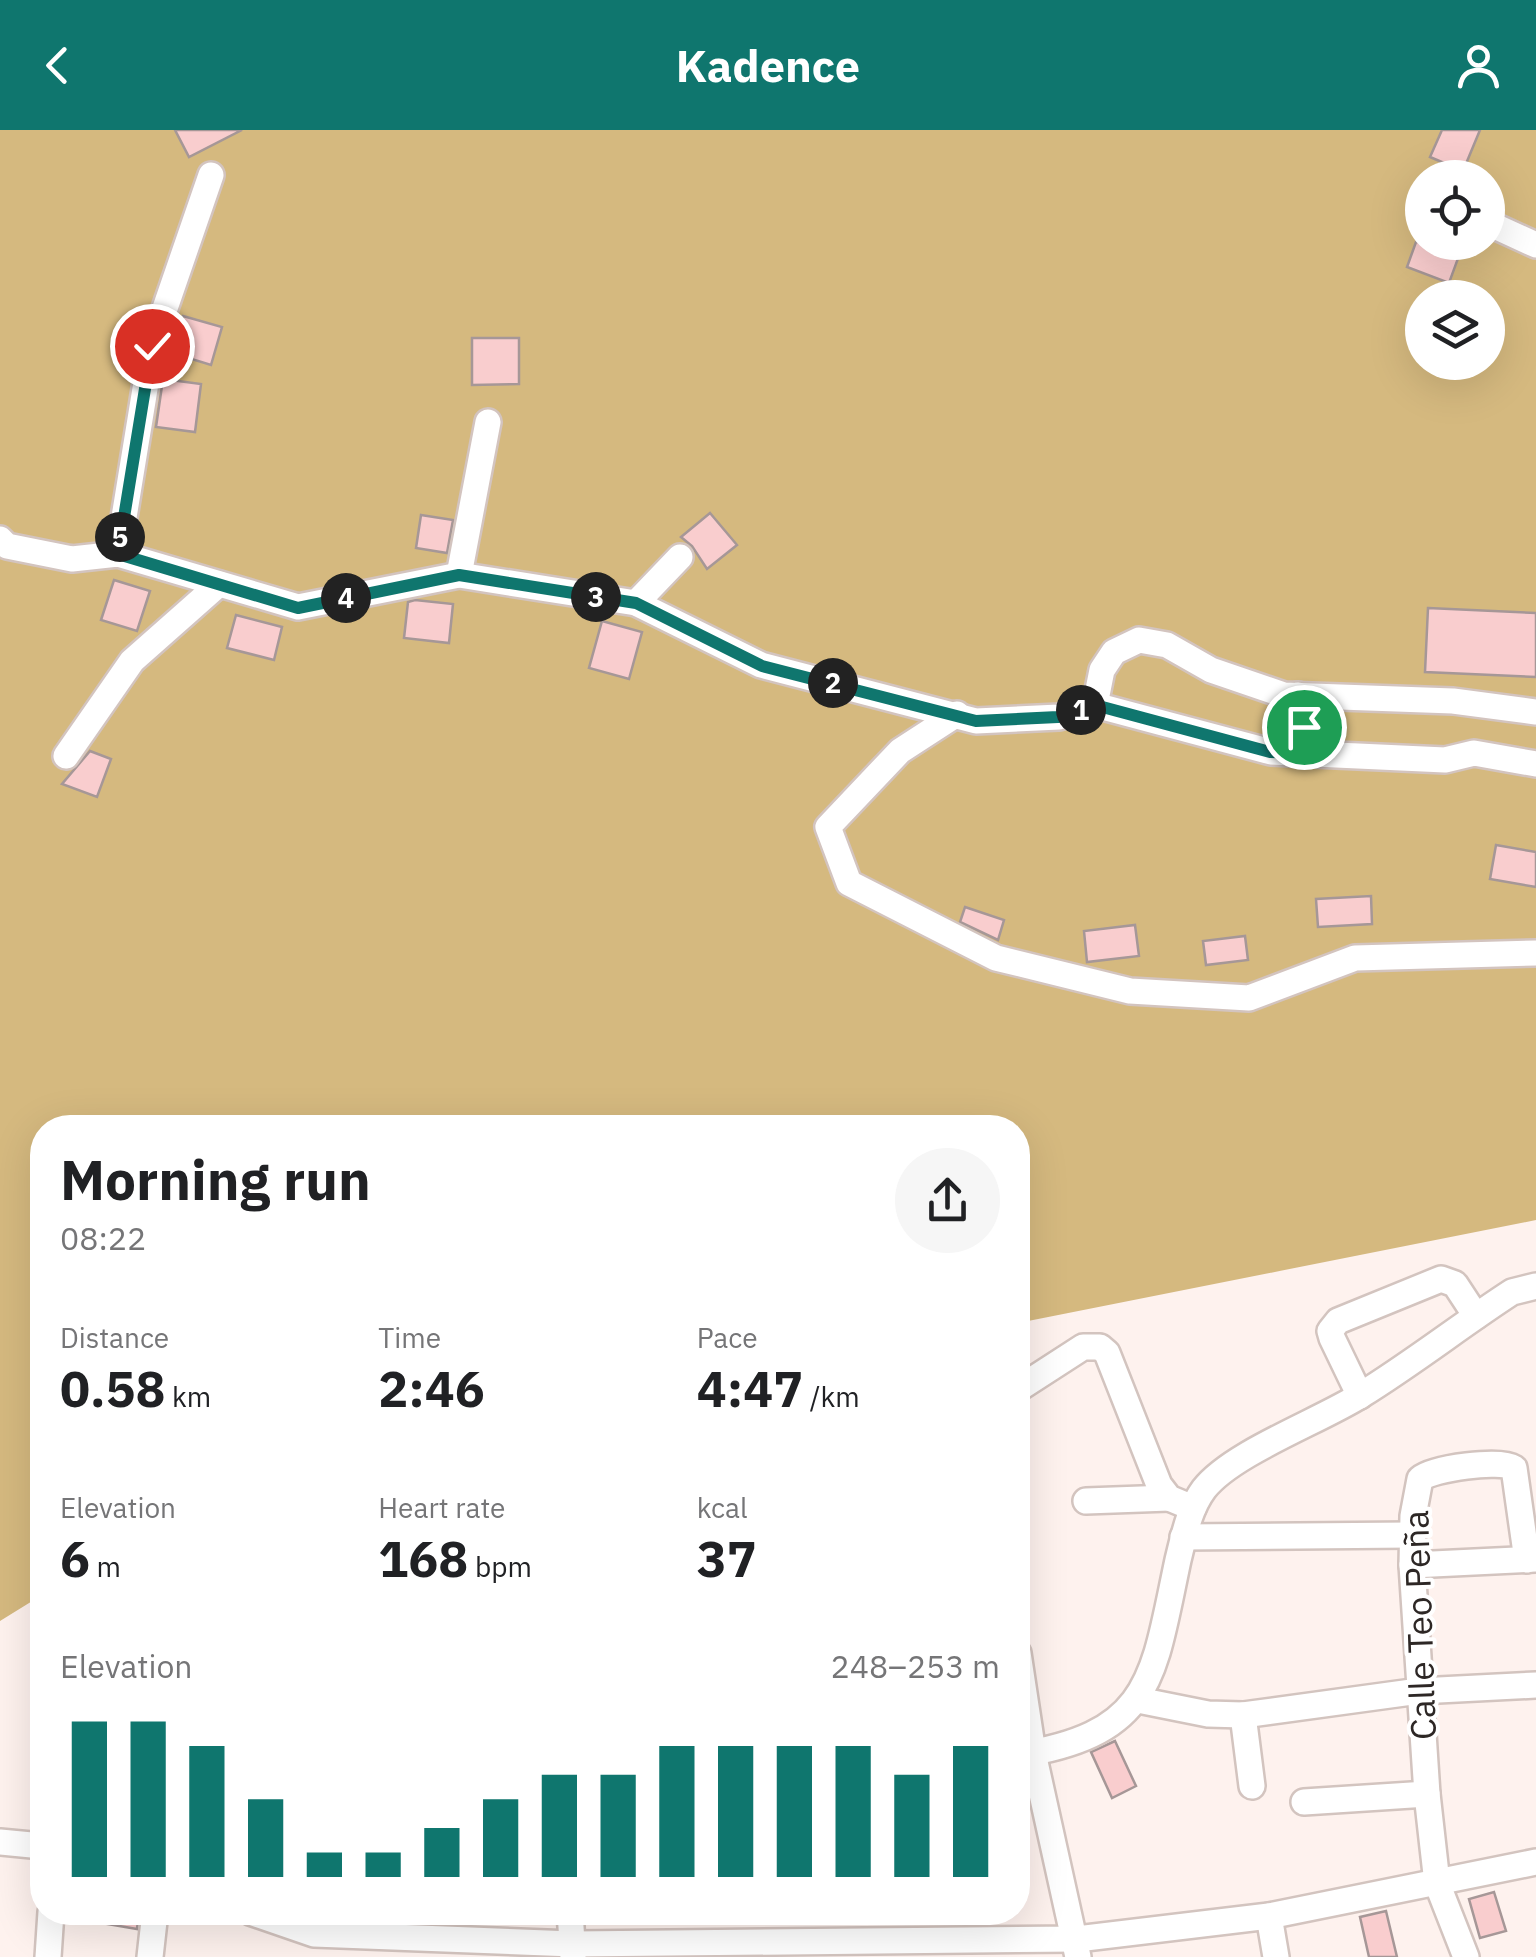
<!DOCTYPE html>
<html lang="en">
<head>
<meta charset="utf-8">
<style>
	:root { --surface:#fff; --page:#f6f6f6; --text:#202124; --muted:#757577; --accent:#0f766e }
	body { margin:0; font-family:"IBM Plex Sans",sans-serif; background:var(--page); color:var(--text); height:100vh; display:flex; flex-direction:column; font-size:38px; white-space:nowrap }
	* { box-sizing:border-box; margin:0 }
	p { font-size:32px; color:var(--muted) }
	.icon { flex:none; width:55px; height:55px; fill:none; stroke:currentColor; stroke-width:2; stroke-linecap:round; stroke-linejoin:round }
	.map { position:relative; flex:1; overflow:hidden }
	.side { position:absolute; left:30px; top:985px; width:1000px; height:810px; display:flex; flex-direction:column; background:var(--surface); border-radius:40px; box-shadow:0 10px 40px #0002 }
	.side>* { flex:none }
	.tools { position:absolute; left:1405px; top:30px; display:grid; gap:20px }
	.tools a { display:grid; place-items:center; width:100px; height:100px; border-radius:50%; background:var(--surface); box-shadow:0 10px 40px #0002; font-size:50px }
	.pin { position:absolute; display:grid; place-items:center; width:85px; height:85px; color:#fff; margin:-42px; border:5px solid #fff; border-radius:50%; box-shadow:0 2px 10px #0007 }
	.km { position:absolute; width:50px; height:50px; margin:-25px; border-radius:50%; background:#222; color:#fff; font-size:28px; line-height:50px; text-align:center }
	.round { display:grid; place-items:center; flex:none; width:105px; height:105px; border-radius:52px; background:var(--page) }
	.headline { display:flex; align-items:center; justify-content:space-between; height:170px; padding:0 30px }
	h1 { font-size:55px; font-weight:700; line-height:75px }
	.metrics { display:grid; grid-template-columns:repeat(3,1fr); gap:15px; height:170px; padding:10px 30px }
	.metrics div { display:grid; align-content:center }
	.metrics b { font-size:50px; font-weight:700 }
	.metrics small { font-size:28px; font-weight:400 }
	.metrics p { font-size:28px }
	.chart { height:280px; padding:20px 30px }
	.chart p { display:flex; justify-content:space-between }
	.chart svg { width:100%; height:180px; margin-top:10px; stroke:var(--accent); stroke-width:6 }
	header { display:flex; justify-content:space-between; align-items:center; height:130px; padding:0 30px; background:var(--accent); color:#fff; font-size:45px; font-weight:700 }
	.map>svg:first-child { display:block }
	.forest { fill:#d5b97f; fill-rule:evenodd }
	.building { fill:#f9cdce; stroke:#a69797; stroke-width:2.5 }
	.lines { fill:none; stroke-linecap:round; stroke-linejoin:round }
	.minor-casing { stroke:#d3c4bf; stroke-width:30 }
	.minor { stroke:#fff; stroke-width:25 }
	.route-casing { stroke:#fff; stroke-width:20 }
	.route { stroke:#0f766e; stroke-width:12 }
	.labels { text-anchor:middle; stroke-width:8; stroke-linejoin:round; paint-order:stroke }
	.street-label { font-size:35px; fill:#2d2725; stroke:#fff }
</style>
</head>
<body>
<header><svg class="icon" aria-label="back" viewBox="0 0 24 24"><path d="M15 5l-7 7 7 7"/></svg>Kadence<svg class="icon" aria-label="person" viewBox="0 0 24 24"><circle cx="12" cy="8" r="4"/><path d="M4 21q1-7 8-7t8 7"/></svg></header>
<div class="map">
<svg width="1536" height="1827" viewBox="0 0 1536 1827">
	<rect width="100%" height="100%" fill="#fef2ee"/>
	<path class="forest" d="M0,0H1536V1090L1018,1193V998H42V1465L0,1491ZM1422,48H1488V112H1422ZM1422,168H1488V232H1422Z"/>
	<g class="building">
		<path d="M175,0H242L189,27Z"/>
		<path d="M1442,0H1480L1463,41L1430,27Z"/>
		<path d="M1416,112H1464L1449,153L1407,137Z"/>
		<path d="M183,186L222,197L211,235L172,223Z"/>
		<path d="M472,208H519V254L472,255Z"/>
		<path d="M163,249L201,254L195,302L156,297Z"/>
		<path d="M710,383L737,415L707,439L692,416L681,407Z"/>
		<path d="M421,385L453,390L447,423L416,418Z"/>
		<path d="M114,450L150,461L137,501L101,490Z"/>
		<path d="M415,470L453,474L449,513L404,508L408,472Z"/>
		<path d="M1428,478L1536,483V547L1425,542Z"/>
		<path d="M236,485L282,497L274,530L227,518Z"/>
		<path d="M602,491L642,502L629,549L589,538Z"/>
		<path d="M90,621L111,629L97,667L62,654Z"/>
		<path d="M1496,715L1536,722V757L1490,749Z"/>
		<path d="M1371,766L1372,794L1318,797L1316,769Z"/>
		<path d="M965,777L1004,790L998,810L960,792Z"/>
		<path d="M1135,795L1139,826L1087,832L1084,801Z"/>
		<path d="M1245,806L1248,830L1206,835L1203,811Z"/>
		<path d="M1115,1611L1136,1656L1112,1668L1091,1622Z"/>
		<path d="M1494,1762L1506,1801L1480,1808L1469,1769Z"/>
		<path d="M1386,1781L1397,1827H1369L1360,1787Z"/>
		<path d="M85,1782H139L137,1799L84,1790Z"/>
	</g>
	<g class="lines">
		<g class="minor-casing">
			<g id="minor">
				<path d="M1488,93L1536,115"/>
				<path d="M0,409L7,416L72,429L118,424L298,477L459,445L636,473L761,535L976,591L1059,587L1095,575L1102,540L1114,522L1139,510L1167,515L1211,540L1284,565L1453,571L1536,582"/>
				<path d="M118,424L152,216L211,45"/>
				<path d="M459,445L488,292"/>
				<path d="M636,473L680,427"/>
				<path d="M1298,565L1305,597L1301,623"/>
				<path d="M1095,575L1271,622L1445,630L1474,623L1536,634"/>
				<path d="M957,584L900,621L828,697L849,753L996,828L1130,861L1249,868L1355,828L1536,823"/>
				<path d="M66,626L132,531L219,454"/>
				<path d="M1018,1259L1083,1217H1100L1107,1223L1159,1355L1169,1368L1193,1378"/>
				<path d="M1360,1266L1332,1208L1330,1201L1338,1191L1441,1149L1455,1154L1476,1186"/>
				<path d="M1086,1371L1169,1368"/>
				<path d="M1183,1407L1411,1405"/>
				<path d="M1412,1435L1536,1429"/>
				<path d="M1018,1523L1033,1623L1078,1827"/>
				<path d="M1138,1570L1208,1584L1243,1585L1419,1561L1536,1555"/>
				<path d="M1243,1585L1252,1656"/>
				<path d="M1018,1625C1153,1604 1153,1547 1178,1430C1184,1406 1189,1379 1204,1359C1232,1323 1320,1291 1361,1265C1413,1233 1461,1195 1512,1162L1536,1156"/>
				<path d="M1304,1672L1427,1664"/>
				<path d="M0,1712L42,1716"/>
				<path d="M250,1782L314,1804L573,1814L1077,1809L1269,1786L1536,1732"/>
				<path d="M570,1782L573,1827"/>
				<path d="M1269,1786L1276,1827"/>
				<path d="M48,1827L51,1782"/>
				<path d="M150,1827L155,1782"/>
				<path d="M1466,1827L1437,1753L1427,1664L1412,1435L1413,1386L1420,1349C1433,1338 1500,1329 1514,1338L1527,1430"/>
			</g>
		</g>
		<use href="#minor" class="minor"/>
	</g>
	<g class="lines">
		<g class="route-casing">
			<path id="route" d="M152,216L118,424L298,478L459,445L636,473L762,536L976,591L1058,587L1095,575L1270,622L1302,623L1304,597"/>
		</g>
		<use href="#route" class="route"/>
	</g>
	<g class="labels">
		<g class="street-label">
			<text transform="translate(1420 1495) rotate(-92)" y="12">Calle Teo Peña</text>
		</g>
	</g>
</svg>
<div class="tools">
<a><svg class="icon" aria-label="locate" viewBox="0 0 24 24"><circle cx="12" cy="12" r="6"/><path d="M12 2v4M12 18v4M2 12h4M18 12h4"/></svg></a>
<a><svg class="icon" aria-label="layers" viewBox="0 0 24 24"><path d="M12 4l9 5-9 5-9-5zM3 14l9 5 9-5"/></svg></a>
</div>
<div class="pin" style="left:1304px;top:597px;background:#1e9e55"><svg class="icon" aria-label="arrive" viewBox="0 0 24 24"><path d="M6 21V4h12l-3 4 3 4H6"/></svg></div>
<div class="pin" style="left:152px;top:216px;background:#d93025"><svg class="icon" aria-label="check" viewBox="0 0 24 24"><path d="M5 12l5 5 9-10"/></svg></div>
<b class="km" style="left:1081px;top:580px">1</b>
<b class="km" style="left:833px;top:553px">2</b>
<b class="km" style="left:596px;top:467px">3</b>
<b class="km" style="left:346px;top:468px">4</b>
<b class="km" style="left:120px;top:407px">5</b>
<section class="side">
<div class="headline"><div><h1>Morning run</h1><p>08:22</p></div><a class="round"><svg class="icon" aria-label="share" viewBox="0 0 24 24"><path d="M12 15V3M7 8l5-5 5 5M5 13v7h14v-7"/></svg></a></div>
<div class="metrics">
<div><p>Distance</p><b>0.58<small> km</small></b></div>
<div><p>Time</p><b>2:46</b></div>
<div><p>Pace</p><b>4:47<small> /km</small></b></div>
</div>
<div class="metrics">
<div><p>Elevation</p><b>6<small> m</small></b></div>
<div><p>Heart rate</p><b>168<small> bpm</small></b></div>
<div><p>kcal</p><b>37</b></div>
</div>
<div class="chart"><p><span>Elevation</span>248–253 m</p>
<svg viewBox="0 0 160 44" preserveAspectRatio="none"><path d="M5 44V6M15 44V6M25 44V12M35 44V25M45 44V38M55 44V38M65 44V32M75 44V25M85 44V19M95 44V19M105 44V12M115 44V12M125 44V12M135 44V12M145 44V19M155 44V12"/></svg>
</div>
</section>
</div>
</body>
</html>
